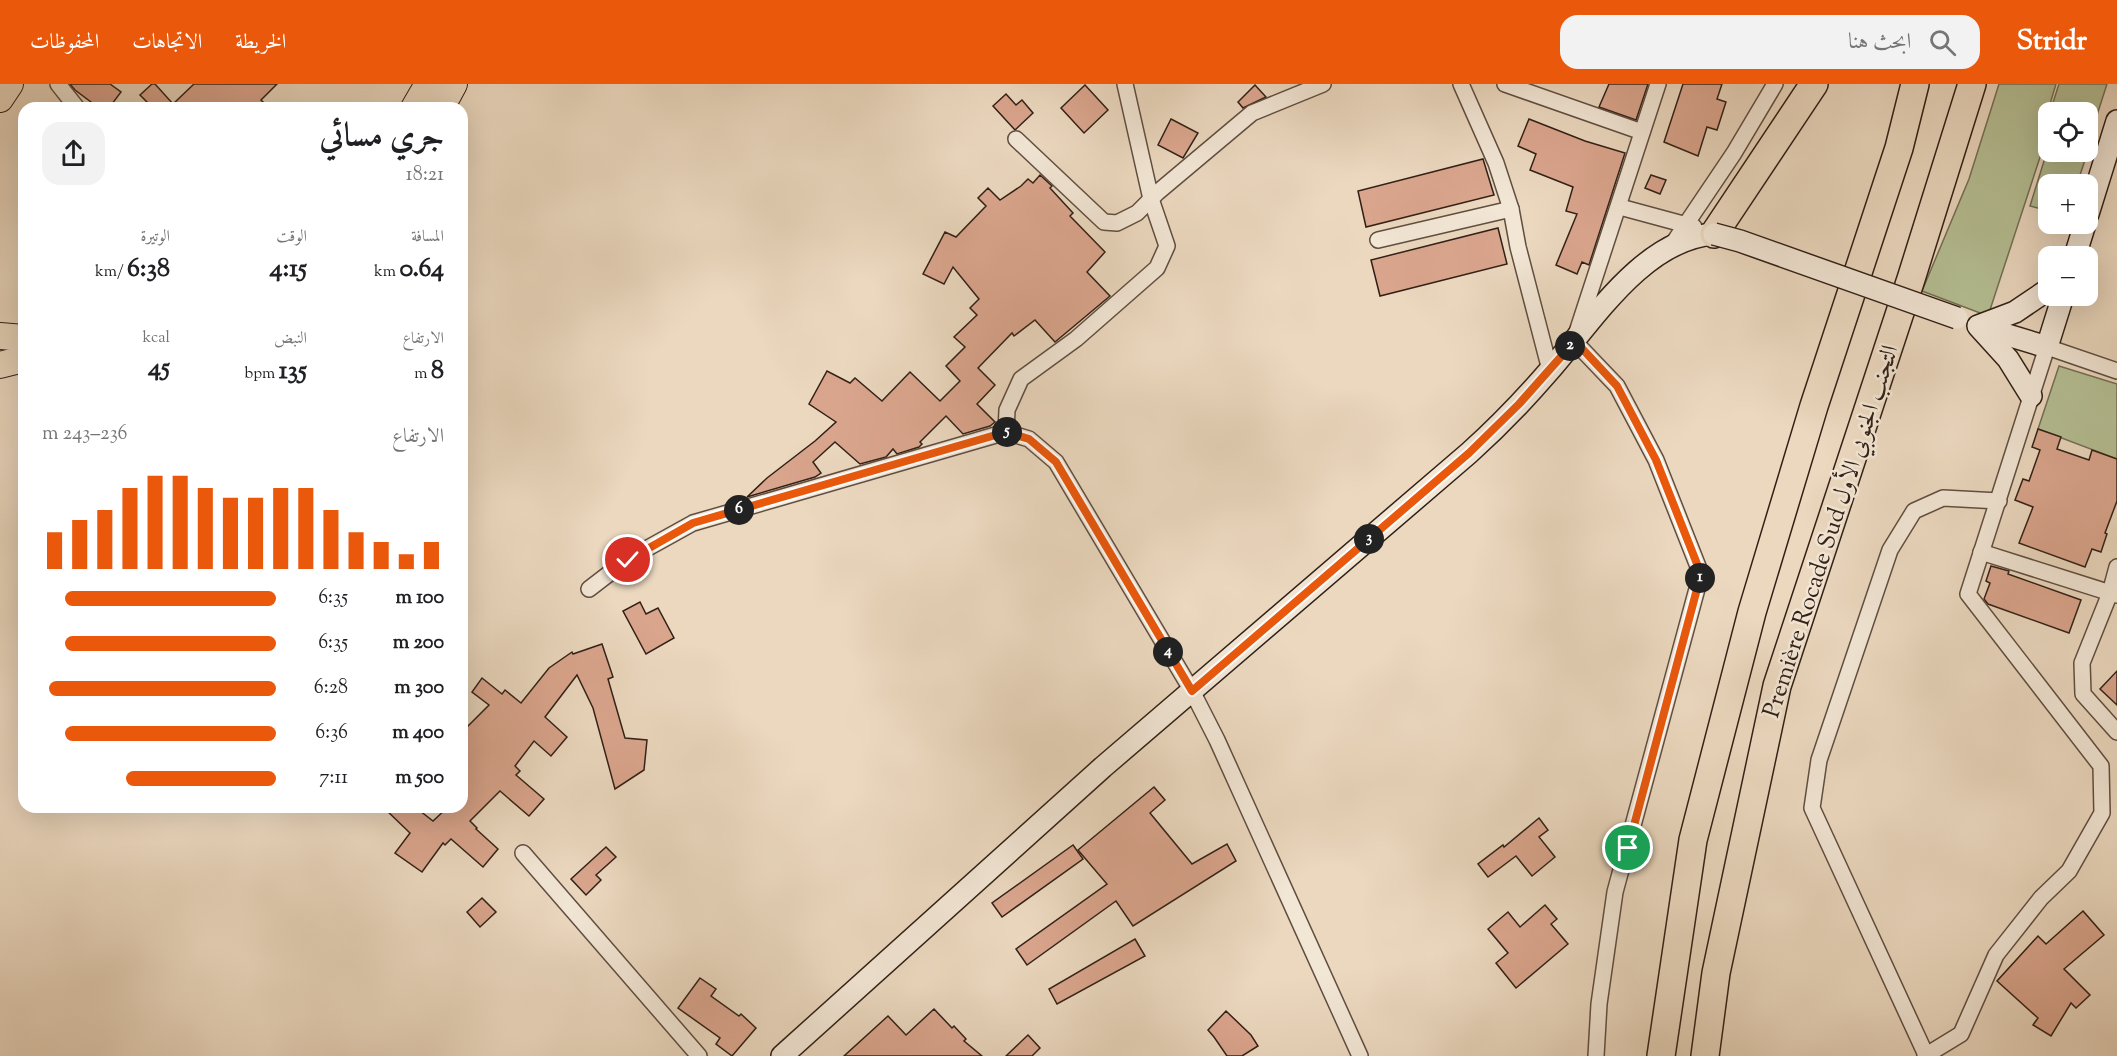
<!DOCTYPE html>
<html lang="ar">
<head>
<meta charset="utf-8">
<style>
	:root { --surface:#fff; --page:#f2f2f2; --text:#202124; --muted:#757577; --accent:#ea580c }
	body { margin:0; font-family:"Sorts Mill Goudy",Amiri,serif; background:var(--page); color:var(--text); direction:rtl; height:100vh; display:flex; flex-direction:column; font-size:22px; white-space:nowrap }
	* { box-sizing:border-box; margin:0 }
	p { font-size:20px; color:var(--muted) }
	.icon { flex:none; width:33px; height:33px; fill:none; stroke:currentColor; stroke-width:2; stroke-linecap:round; stroke-linejoin:round }
	.map { position:relative; flex:1; overflow:hidden; direction:ltr }
	.drawer { position:absolute; left:18px; top:18px; width:450px; height:711px; display:flex; flex-direction:column; background:var(--surface); border-radius:18px; box-shadow:0 6px 24px #0002; direction:rtl }
	.drawer>* { flex:none }
	.buttons { position:absolute; left:2038px; top:18px; display:grid; gap:12px }
	.buttons a { display:grid; place-items:center; width:60px; height:60px; border-radius:12px; background:var(--surface); box-shadow:0 6px 24px #0002; font-size:30px }
	.pin { position:absolute; display:grid; place-items:center; width:51px; height:51px; color:#fff; margin:-26px; border:3px solid #fff; border-radius:50%; box-shadow:0 2px 6px #0007 }
	.km { position:absolute; width:30px; height:30px; margin:-15px; border-radius:50%; background:#222; color:#fff; font-size:16px; line-height:30px; text-align:center }
	.round { display:grid; place-items:center; flex:none; width:63px; height:63px; border-radius:18px; background:var(--page) }
	.summary { display:flex; align-items:center; justify-content:space-between; height:102px; padding:0 24px }
	h1 { font-size:33px; font-weight:700; line-height:45px }
	.metrics { display:grid; grid-template-columns:repeat(3,1fr); gap:9px; height:102px; padding:6px 24px }
	.metrics div { display:grid; align-content:center }
	.metrics b { font-size:26px; font-weight:700 }
	.metrics small { font-size:16px; font-weight:400 }
	.metrics p { font-size:16px }
	.chart { height:168px; padding:12px 24px }
	.chart p { display:flex; justify-content:space-between }
	.chart svg { width:100%; height:108px; margin-top:6px; stroke:var(--accent); stroke-width:6 }
	ul { padding:0 24px; list-style:none; font-size:20px }
	li { display:grid; grid-template-columns:96px 72px 1fr; align-items:center; height:45px }
	li i { height:15px; border-radius:8px; background:var(--accent) }
	header { display:flex; align-items:center; gap:36px; box-sizing:border-box; height:84px; padding:0 30px; background:var(--accent); color:#fff }
	header strong { font-size:28px }
	nav { display:flex; gap:33px; margin-inline-start:auto; font-size:21px }
	.search { width:420px; height:54px; background:var(--page); display:flex; align-items:center; gap:15px; box-sizing:border-box; padding:0 21px; border-radius:18px; color:var(--muted); font-size:22px }
	.map>svg:first-child { display:block }
	.green { fill:#b5bf94; stroke:#747056; stroke-width:1.5 }
	.building { fill:#daa58d; stroke:#322017; stroke-width:1.5 }
	.lines { fill:none; stroke-linecap:round; stroke-linejoin:round }
	.minor-casing { stroke:#604e41; stroke-width:18 }
	.secondary-casing { stroke:#322017; stroke-width:24 }
	.trunk-casing { stroke:#322017; stroke-width:28 }
	.motorway-casing { stroke:#322017; stroke-width:30 }
	.minor { stroke:#f2e6d5; stroke-width:15 }
	.secondary { stroke:#f2e6d5; stroke-width:21 }
	.trunk { stroke:#ebd8bf; stroke-width:26 }
	.motorway { stroke:#ebd8bf; stroke-width:27 }
	.secondary-bridge-casing { stroke:#322017; stroke-width:24; stroke-linecap:butt }
	.secondary-bridge { stroke:#f2e6d5; stroke-width:21 }
	.route-casing { stroke:#fff; stroke-width:12 }
	.route { stroke:#ea580c; stroke-width:8 }
	.labels { text-anchor:middle; stroke-width:5; stroke-linejoin:round; paint-order:stroke }
	.street-label { font-size:24px; fill:#322017; stroke:#f2e6d5 }
</style>
</head>
<body>
<header>
<strong>Stridr</strong>
<div class="search"><svg class="icon" aria-label="search" viewBox="0 0 24 24"><circle cx="10" cy="10" r="6"/><path d="M15 15l6 6"/></svg>ابحث هنا</div>
<nav><a>الخريطة</a><a>الاتجاهات</a><a>المحفوظات</a></nav>
</header>
<div class="map">
<svg width="2117" height="972" viewBox="0 0 2117 972">
	<rect width="100%" height="100%" fill="#ebd8bf"/>
	<filter id="stains"><feTurbulence type="fractalNoise" baseFrequency=".00333" numOctaves="4"/><feColorMatrix values="0 0 0 0 .2 0 0 0 0 .09 0 0 0 0 .02 0 0 0 .5 -.17"/></filter>
	<radialGradient id="worn" r=".72"><stop offset=".6" stop-color="#630" stop-opacity="0"/><stop offset="1" stop-color="#630" stop-opacity=".3"/></radialGradient>
	<g class="green">
		<path d="M1999,0H2056L2041,50L2044,61L1988,232L1922,207L1969,95Z"/>
		<path d="M2059,0H2107L2088,59V28H2050Z"/>
		<path d="M2049,61V68H2068L2086,73L2077,100H2049V127L2030,122Z"/>
		<path d="M2059,282L2117,300V375L2038,345Z"/>
	</g>
	<g class="building">
		<path d="M70,0H110L121,8L109,24H99L75,6Z"/>
		<path d="M152,0H155L173,20L194,0H277L261,16L269,24H153L140,11Z"/>
		<path d="M1609,0H1648L1636,36L1599,23Z"/>
		<path d="M1683,0H1722L1717,15L1726,18L1717,46L1707,43L1698,72L1664,58Z"/>
		<path d="M1085,1L1108,26L1084,49L1061,24Z"/>
		<path d="M1255,1L1266,13L1243,24L1238,18Z"/>
		<path d="M1006,10L1016,21L1022,16L1033,29L1015,46L993,22Z"/>
		<path d="M1171,35L1198,49L1183,74L1158,61Z"/>
		<path d="M1529,35L1585,57L1625,69L1589,181L1582,178L1577,190L1556,181L1577,130L1566,127L1573,103L1530,86L1536,70L1518,62Z"/>
		<path d="M1483,75L1494,111L1366,143L1358,107Z"/>
		<path d="M1040,91L1052,102L1050,104L1073,129L1070,132L1105,168L1087,188L1110,212L1055,258L1035,236L1014,252L1012,249L978,284L995,301L977,320L995,338L990,342L963,350L946,332L920,358L922,360L919,363L897,370L893,365L886,373L860,380L835,358L813,378L821,389L815,393L747,413L767,394L815,357L836,338L809,320L827,287L850,299L855,294L882,317L910,288L940,317L960,297L946,282L965,263L954,253L977,231L970,224L979,215L953,183L944,200L923,190L945,148L956,153L986,122L978,114L988,104L1000,116L1021,102L1028,95L1033,99Z"/>
		<path d="M1651,91L1666,96L1660,110L1645,104Z"/>
		<path d="M1498,144L1507,180L1380,212L1371,176Z"/>
		<path d="M2038,345L2061,353L2057,365L2089,376L2092,366L2117,375V417L2105,449L2107,450L2101,468L2092,465L2085,483L2019,459L2033,423L2015,416L2023,395L2029,397L2040,366L2032,363Z"/>
		<path d="M1991,482L2009,487L2008,490L2081,516L2069,549L1988,520L1984,515L1990,499L1986,497Z"/>
		<path d="M640,518L646,530L658,524L674,554L646,570L623,527Z"/>
		<path d="M602,560L613,593L608,595L625,654L647,656L644,686L615,705L593,624L577,591L545,633L567,653L551,672L534,657L515,682L520,687L516,691L544,715L529,732L500,707L470,737L477,744L476,745L498,765L483,783L451,755L445,761L443,759L422,788L395,769L410,749L383,723H415L433,737L448,723H462V648L489,621L472,608L482,594L502,610L505,606L521,619L549,584L572,568L573,570Z"/>
		<path d="M2117,587V621L2100,605Z"/>
		<path d="M1154,703L1165,716L1150,729L1192,780L1227,760L1236,777L1133,842L1116,817L1027,881L1016,865L1107,800L1078,766Z"/>
		<path d="M1539,734L1548,746L1539,753L1555,773L1532,792L1516,772L1488,793L1478,780L1503,761L1504,763Z"/>
		<path d="M1073,761L1083,775L1002,833L992,819Z"/>
		<path d="M606,763L616,773L596,791L601,796L586,811L571,795Z"/>
		<path d="M482,814L496,828L480,843L467,828Z"/>
		<path d="M1545,821L1557,835L1551,840L1568,860L1516,904L1496,879L1508,869L1488,845L1508,828L1520,843Z"/>
		<path d="M2083,827L2104,851L2064,885L2090,911L2076,924L2071,919L2051,952L2033,941L2038,934L1997,897L2038,852L2046,860Z"/>
		<path d="M1135,855L1145,872L1057,920L1049,905Z"/>
		<path d="M700,894L716,905L711,912L739,932L741,930L756,944L732,972L716,960L720,954L678,924Z"/>
		<path d="M934,925L952,944L954,942L966,955L964,957L982,972H844L888,932L906,951Z"/>
		<path d="M1226,927L1251,951L1258,962L1242,972H1227L1214,953L1208,946Z"/>
		<path d="M1028,951L1040,964L1032,972H1006Z"/>
	</g>
	<g class="lines">
		<g class="minor-casing">
			<g id="minor">
				<path d="M58,0L77,24"/>
				<path d="M1461,0L1496,79L1511,125L1518,163L1550,286"/>
				<path d="M1505,0L1642,48"/>
				<path d="M1016,55L1104,138L1117,139L1137,129L1158,108L1252,29L1323,0"/>
				<path d="M1620,123L1694,143"/>
				<path d="M1378,156L1511,125"/>
				<path d="M1670,164L1734,69L1775,0"/>
				<path d="M1006,348L1007,326L1021,295L1076,255L1157,184L1167,162L1151,115L1125,0"/>
				<path d="M1981,468L2117,511"/>
				<path d="M2117,483L2110,509L2082,579L2083,610L2117,648"/>
				<path d="M589,505L628,475L693,439L1006,348L1029,355L1056,378L1192,607L1217,656L1360,972"/>
				<path d="M523,769L699,972"/>
				<path d="M1926,971L1812,724L1819,676L1890,466L1914,427L1943,414L1999,417"/>
				<path d="M1596,972L1599,920L1615,808L1701,490L1656,376L1617,302L1574,257L1658,0"/>
				<path d="M1925,972L1961,950L1996,871L2041,814L2069,787L2102,729L2101,682L1968,510L2047,263L2117,287"/>
			</g>
		</g>
		<g class="secondary-casing">
			<g id="secondary">
				<path d="M2088,130L2117,37"/>
				<path d="M2075,172L2085,140"/>
				<path d="M1981,243L2047,263L2063,212"/>
				<path d="M2031,312L2008,275L1978,242L2015,228L2049,205"/>
				<path d="M782,972L1103,683L1469,369C1498,343 1524,316 1549,287C1592,238 1643,155 1714,150"/>
			</g>
		</g>
		<g class="trunk-casing">
			<g id="trunk">
				<path d="M0,15L10,0"/>
				<path d="M414,24L428,0"/>
				<path d="M441,24L454,0"/>
				<path d="M0,252L24,254"/>
				<path d="M0,281L24,275"/>
			</g>
		</g>
		<g class="motorway-casing">
			<g id="motorway">
				<path d="M1714,150L1814,0"/>
				<path d="M1661,972L1693,756L1752,528L1814,322L1899,64L1915,0"/>
				<path d="M1705,972L1716,889L1777,602L1911,195L1972,0"/>
			</g>
		</g>
		<use href="#minor" class="minor"/>
		<use href="#secondary" class="secondary"/>
		<use href="#trunk" class="trunk"/>
		<use href="#motorway" class="motorway"/>
		<g class="secondary-bridge-casing">
			<path id="secondary-bridge" d="M1714,150L1740,157L1957,234"/>
		</g>
		<use href="#secondary-bridge" class="secondary-bridge"/>
	</g>
	<g class="lines">
		<g class="route-casing">
			<path id="route" d="M628,476L693,439L1006,348L1029,355L1056,378L1192,607L1469,369L1519,320L1575,257L1617,302L1656,376L1701,490L1628,764"/>
		</g>
		<use href="#route" class="route"/>
	</g>
	<g class="labels">
		<g class="street-label">
			<text transform="translate(1830 447) rotate(-72)" y="8">Première Rocade Sud التجنب الجنوبي الأول</text>
		</g>
	</g>
	<rect width="100%" height="100%" filter="url(#stains)"/>
	<rect width="100%" height="100%" fill="url(#worn)"/>
</svg>
<div class="buttons">
<a><svg class="icon" aria-label="locate" viewBox="0 0 24 24"><circle cx="12" cy="12" r="6"/><path d="M12 2v4M12 18v4M2 12h4M18 12h4"/></svg></a>
<a>+</a>
<a>−</a>
</div>
<div class="pin" style="left:1628px;top:764px;background:#1e9e55"><svg class="icon" aria-label="arrive" viewBox="0 0 24 24"><path d="M6 21V4h12l-3 4 3 4H6"/></svg></div>
<div class="pin" style="left:628px;top:476px;background:#d93025"><svg class="icon" aria-label="check" viewBox="0 0 24 24"><path d="M5 12l5 5 9-10"/></svg></div>
<b class="km" style="left:1700px;top:494px">1</b>
<b class="km" style="left:1570px;top:262px">2</b>
<b class="km" style="left:1369px;top:455px">3</b>
<b class="km" style="left:1168px;top:568px">4</b>
<b class="km" style="left:1007px;top:348px">5</b>
<b class="km" style="left:739px;top:426px">6</b>
<section class="drawer">
<div class="summary"><div><h1>جري مسائي</h1><p>18:21</p></div><a class="round"><svg class="icon" aria-label="share" viewBox="0 0 24 24"><path d="M12 15V3M7 8l5-5 5 5M5 13v7h14v-7"/></svg></a></div>
<div class="metrics">
<div><p>المسافة</p><b>0.64<small> km</small></b></div>
<div><p>الوقت</p><b>4:15</b></div>
<div><p>الوتيرة</p><b>6:38<small> /km</small></b></div>
</div>
<div class="metrics">
<div><p>الارتفاع</p><b>8<small> m</small></b></div>
<div><p>النبض</p><b>135<small> bpm</small></b></div>
<div><p>kcal</p><b>45</b></div>
</div>
<div class="chart"><p><span>الارتفاع</span>236–243 m</p>
<svg viewBox="0 0 160 44" preserveAspectRatio="none"><path d="M5 44V29M15 44V24M25 44V20M35 44V11M45 44V6M55 44V6M65 44V11M75 44V15M85 44V15M95 44V11M105 44V11M115 44V20M125 44V29M135 44V33M145 44V38M155 44V33"/></svg>
</div>
<ul>
<li><b>100 m</b>6:35<i style="width:90%"></i></li>
<li><b>200 m</b>6:35<i style="width:90%"></i></li>
<li><b>300 m</b>6:28<i style="width:97%"></i></li>
<li><b>400 m</b>6:36<i style="width:90%"></i></li>
<li><b>500 m</b>7:11<i style="width:64%"></i></li>
</ul>
</section>
</div>
</body>
</html>
